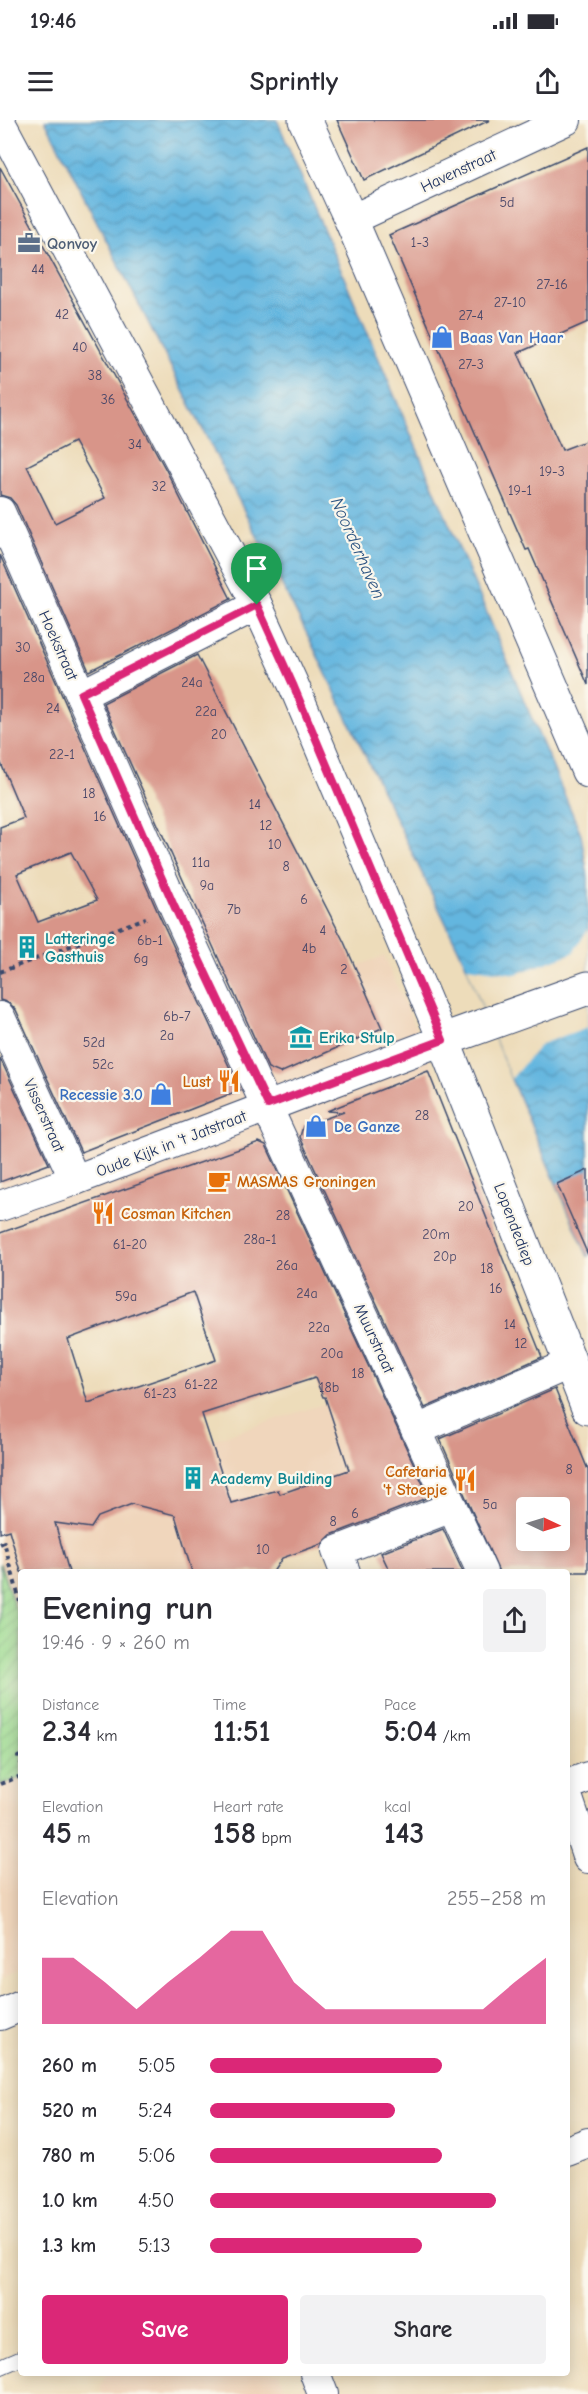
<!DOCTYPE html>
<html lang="en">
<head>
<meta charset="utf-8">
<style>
	:root { --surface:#fff; --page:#f2f2f3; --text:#2b2b33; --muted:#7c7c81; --accent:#db2777 }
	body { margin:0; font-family:"Comic Neue",sans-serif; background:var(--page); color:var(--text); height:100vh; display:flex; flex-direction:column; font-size:22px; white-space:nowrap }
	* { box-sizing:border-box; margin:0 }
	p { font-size:20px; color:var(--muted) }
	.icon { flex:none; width:33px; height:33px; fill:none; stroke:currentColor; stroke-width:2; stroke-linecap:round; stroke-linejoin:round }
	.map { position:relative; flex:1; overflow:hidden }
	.details { position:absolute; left:18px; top:1449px; width:552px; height:807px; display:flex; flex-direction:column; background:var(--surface); border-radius:6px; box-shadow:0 3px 15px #0003 }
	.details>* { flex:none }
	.needle { width:39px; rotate:94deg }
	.controls { position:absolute; left:516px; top:1377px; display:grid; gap:12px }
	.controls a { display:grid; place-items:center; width:54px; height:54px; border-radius:6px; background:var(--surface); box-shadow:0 3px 15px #0003; font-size:30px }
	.pin { position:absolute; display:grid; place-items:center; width:51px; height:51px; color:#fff; margin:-62px -26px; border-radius:50% 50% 50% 0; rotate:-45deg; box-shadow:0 0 6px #0007 }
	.pin .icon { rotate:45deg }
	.round { display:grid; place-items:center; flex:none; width:63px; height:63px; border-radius:6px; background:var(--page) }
	.overview { display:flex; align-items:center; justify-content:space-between; height:102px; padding:0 24px }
	h1 { font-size:33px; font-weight:600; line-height:45px }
	.stats { display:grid; grid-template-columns:repeat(3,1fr); gap:9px; height:102px; padding:6px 24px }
	.stats div { display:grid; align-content:center }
	.stats b { font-size:30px; font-weight:600 }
	.stats small { font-size:16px; font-weight:400 }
	.stats p { font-size:16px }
	.chart { height:168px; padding:12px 24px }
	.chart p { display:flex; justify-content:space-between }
	.chart svg { width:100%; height:108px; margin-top:6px; fill:var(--accent); opacity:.7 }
	.primary-button { display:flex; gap:12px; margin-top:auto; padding:12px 24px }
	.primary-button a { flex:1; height:69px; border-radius:6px; background:var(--accent); color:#fff; font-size:24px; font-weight:600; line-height:69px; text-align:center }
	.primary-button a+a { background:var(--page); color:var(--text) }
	ul { padding:0 24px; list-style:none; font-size:20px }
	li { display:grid; grid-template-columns:96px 72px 1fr; align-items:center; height:45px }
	li i { height:15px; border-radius:8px; background:var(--accent) }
	.status { display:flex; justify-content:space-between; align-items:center; height:42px; padding:0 30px; background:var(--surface); direction:ltr }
	.status svg { height:16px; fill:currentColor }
	header { display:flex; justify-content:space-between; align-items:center; height:78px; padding:0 24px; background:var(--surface); font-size:27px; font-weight:600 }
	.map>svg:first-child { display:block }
	.built { fill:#f0d6bc }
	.garden { fill:url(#garden-furrows); stroke:#5b8476; stroke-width:1.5 }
	.water { fill:url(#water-waves); stroke:#40729e; stroke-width:1.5 }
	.pier { fill:#eddcba }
	.building { fill:#d89589; fill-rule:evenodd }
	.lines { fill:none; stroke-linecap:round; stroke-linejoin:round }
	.service-casing { stroke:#3a496c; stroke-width:17 }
	.minor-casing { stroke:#3a496c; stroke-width:32 }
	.tertiary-casing { stroke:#3a496c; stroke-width:35 }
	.path { stroke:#3a496c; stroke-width:4; stroke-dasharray:4.5 4.5; stroke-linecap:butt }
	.service { stroke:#fff; stroke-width:15 }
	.minor { stroke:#fff; stroke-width:30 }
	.tertiary { stroke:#fff; stroke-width:33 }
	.route-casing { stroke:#fff; stroke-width:12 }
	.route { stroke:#db2777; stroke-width:8 }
	.labels { text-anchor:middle; stroke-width:4.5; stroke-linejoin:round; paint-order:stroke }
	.number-label { font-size:14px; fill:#4a4869 }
	.street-label { font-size:16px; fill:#1b2f5e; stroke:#fbf7ec }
	.service-label { font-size:16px; font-weight:bold; fill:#4e5e75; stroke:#fbf7ec; text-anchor:start }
	.shop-label { font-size:16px; font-weight:bold; fill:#366cbe; stroke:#fbf7ec; text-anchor:start }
	.culture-label { font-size:16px; font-weight:bold; fill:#0d838f; stroke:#fbf7ec; text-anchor:start }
	.food-label { font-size:16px; font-weight:bold; fill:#c56008; stroke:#fbf7ec; text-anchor:end }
	.water-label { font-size:18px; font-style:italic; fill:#315885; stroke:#fbf7ec }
</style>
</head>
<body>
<div class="status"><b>19:46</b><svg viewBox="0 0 49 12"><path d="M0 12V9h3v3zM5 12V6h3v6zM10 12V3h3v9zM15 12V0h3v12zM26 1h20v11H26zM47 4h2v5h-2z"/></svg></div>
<header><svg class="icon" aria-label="menu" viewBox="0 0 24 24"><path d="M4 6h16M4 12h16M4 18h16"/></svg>Sprintly<svg class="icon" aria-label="share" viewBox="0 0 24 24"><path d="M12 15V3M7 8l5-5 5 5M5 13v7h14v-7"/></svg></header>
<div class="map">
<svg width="588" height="2274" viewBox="0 0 588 2274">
	<defs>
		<pattern id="garden-furrows" width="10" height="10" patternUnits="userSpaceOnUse" patternTransform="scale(1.5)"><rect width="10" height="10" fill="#9bda8f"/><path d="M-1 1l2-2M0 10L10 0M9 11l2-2" fill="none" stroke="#85bb7e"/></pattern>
		<pattern id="water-waves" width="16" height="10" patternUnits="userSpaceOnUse" patternTransform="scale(1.5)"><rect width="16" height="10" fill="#64b6df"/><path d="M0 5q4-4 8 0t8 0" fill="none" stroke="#5294b8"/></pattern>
	</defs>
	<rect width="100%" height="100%" fill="#fbf7ec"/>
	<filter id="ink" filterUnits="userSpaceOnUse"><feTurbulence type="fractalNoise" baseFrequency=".0167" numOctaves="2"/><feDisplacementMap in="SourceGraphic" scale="12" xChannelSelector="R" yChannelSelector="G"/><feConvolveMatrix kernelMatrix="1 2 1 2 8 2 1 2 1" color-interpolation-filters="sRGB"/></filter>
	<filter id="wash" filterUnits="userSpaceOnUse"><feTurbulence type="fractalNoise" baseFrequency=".008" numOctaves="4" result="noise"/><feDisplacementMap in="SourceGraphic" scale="24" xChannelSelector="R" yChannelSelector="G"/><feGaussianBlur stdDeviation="1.35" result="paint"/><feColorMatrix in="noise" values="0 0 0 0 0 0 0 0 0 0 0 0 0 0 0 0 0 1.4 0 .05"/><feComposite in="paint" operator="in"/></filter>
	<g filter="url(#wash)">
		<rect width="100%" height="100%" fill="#eddcba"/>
		<g class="built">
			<path d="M384,836L446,978L157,1128L0,1185V980Z"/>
			<path d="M0,1242L47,1373L327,1283L407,1331L202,1452H21V1851L0,1860Z"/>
			<path d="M107,2253H279L287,2274H102L100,2267Z"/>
		</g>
		<path class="garden" d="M0,1443L21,1505V1658L0,1665Z"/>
		<path class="water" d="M45,0H277L581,714L588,758V1137L511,959L467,847L306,512Z"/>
		<path class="pier" d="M588,809V907L541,924L511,959L467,847L516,854L573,833Z"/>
		<g id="blocks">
			<g class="building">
				<path d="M337,0H490L364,60Z"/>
				<path d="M588,27V202L518,233L562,330L588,320V565L529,429L526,430L389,115Z"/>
				<path d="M0,47L166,350L231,479L89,551L16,385L10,378L0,375ZM74,322L105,378L55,403L27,346Z"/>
				<path d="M0,435L159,795L240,970L81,1032L16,890L9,883L0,880V707L24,698L0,641ZM71,732L97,780L38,802L17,754Z"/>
				<path d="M197,535L344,822L382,908L280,953L268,948L103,583Z"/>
				<path d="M0,938L49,1044L0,1062Z"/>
				<path d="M428,951L542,1237L425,1288L300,1017L303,1006L344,992L327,991Z"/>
				<path d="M259,1022L266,1025L429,1377L331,1415L322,1424L282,1438L273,1452H192L175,1395L132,1384L98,1397L91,1408L55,1403L69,1452H21L9,1410L0,1413V1113ZM193,1172L216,1240L88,1283L68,1219ZM315,1258L323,1277H325L349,1350L280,1374L278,1370L231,1383L202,1294Z"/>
				<path d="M588,1050V1135L557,1064Z"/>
				<path d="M555,1269L588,1350V1452H499L440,1319ZM526,1388H560V1420H526Z"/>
				<path d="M443,1409L463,1452H390L381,1433Z"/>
			</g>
		</g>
	</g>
	<g filter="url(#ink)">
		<use href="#blocks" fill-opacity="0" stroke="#3a496c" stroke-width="1.5"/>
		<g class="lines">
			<g class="service-casing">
				<path id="service" d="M0,2247L21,2238"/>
			</g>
			<g class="minor-casing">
				<g id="minor">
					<path d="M0,2L257,485L294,566L443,920L75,1060L0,1086"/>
					<path d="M351,100L566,0"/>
					<path d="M0,392L175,788L482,1452"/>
					<path d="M81,575L257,485"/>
					<path d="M0,897L75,1060"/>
					<path d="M417,1310L569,1244"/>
					<path d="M345,1452L337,1431L452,1387"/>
					<path d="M567,1665L588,1657"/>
					<path d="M567,1676L588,1738"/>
					<path d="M0,1895L21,1886"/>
					<path d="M567,2031L588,2023"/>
					<path d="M315,2253L323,2274"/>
				</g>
			</g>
			<g class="tertiary-casing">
				<g id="tertiary">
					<path d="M305,0L351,100L588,651"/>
					<path d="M588,868L443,920L588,1288"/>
				</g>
			</g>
			<g class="path">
				<path d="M0,852L146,798"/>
				<path d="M0,1424L4,1422L21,1485"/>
				<path d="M21,1636L18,1637L21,1643"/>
				<path d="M0,1664L21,1656"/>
			</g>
			<use href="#service" class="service"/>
			<use href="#minor" class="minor"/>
			<use href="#tertiary" class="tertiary"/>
		</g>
	</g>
	<g class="lines" filter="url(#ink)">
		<g class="route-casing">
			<path id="route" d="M257,485L294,567L443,920L268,985L175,788L81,574Z"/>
		</g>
		<use href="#route" class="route"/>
	</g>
	<defs>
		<g id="office-bare" transform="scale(1.8)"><path d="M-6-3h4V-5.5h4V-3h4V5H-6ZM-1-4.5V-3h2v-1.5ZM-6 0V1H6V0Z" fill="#5c6f8a" stroke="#fbf7ec" stroke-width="2.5" paint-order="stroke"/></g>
		<g id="shop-bare" transform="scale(1.8)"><path d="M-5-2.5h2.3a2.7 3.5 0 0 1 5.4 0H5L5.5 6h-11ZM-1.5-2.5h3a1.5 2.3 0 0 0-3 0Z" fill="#3f7fe0" stroke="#fbf7ec" stroke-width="2.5" paint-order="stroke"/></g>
		<g id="building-bare" transform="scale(1.8)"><path d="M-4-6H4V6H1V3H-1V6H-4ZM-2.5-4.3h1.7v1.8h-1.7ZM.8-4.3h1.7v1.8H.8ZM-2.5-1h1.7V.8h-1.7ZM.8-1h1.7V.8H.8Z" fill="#0f9aa8" stroke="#fbf7ec" stroke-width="2.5" paint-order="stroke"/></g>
		<g id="museum-bare" transform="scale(1.8)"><path d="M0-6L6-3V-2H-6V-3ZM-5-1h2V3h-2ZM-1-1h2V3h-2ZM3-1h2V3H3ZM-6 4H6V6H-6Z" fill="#0f9aa8" stroke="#fbf7ec" stroke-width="2.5" paint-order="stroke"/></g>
		<g id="restaurant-bare" transform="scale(1.8)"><path d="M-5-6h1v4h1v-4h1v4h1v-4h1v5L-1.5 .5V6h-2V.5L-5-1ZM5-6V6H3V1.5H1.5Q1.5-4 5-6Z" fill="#e8710a" stroke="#fbf7ec" stroke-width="2.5" paint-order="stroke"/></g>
		<g id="cafe-bare" transform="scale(1.8)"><path d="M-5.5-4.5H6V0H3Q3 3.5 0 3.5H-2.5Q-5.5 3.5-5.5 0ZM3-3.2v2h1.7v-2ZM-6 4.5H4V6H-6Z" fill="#e8710a" stroke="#fbf7ec" stroke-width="2.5" paint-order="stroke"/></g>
	</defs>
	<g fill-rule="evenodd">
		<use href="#office-bare" x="29" y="123"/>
		<use href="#shop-bare" x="442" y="217"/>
		<use href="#building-bare" x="27" y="827"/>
		<use href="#museum-bare" x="301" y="917"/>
		<use href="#restaurant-bare" x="229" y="961"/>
		<use href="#shop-bare" x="161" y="974"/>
		<use href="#shop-bare" x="316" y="1006"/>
		<use href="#cafe-bare" x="219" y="1061"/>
		<use href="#restaurant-bare" x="103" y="1093"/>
		<use href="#building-bare" x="193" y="1358"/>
		<use href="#restaurant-bare" x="465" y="1360"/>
	</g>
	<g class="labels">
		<g class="number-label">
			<text x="507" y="87">5d</text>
			<text x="420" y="127">1-3</text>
			<text x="38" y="154">44</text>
			<text x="552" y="169">27-16</text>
			<text x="510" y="187">27-10</text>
			<text x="62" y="199">42</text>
			<text x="471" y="200">27-4</text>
			<text x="80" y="232">40</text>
			<text x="471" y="249">27-3</text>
			<text x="95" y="260">38</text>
			<text x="108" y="284">36</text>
			<text x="135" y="329">34</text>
			<text x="552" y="356">19-3</text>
			<text x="159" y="371">32</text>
			<text x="520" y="375">19-1</text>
			<text x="23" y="532">30</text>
			<text x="34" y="562">28a</text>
			<text x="192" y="567">24a</text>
			<text x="53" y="593">24</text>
			<text x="206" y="596">22a</text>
			<text x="219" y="619">20</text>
			<text x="62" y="639">22-1</text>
			<text x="89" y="678">18</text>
			<text x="255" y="689">14</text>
			<text x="100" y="701">16</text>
			<text x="266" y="710">12</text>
			<text x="275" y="729">10</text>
			<text x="201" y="747">11a</text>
			<text x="286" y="751">8</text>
			<text x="207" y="770">9a</text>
			<text x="304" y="784">6</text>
			<text x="234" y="794">7b</text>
			<text x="323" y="815">4</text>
			<text x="150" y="825">6b-1</text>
			<text x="309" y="833">4b</text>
			<text x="141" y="843">6g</text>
			<text x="344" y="854">2</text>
			<text x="177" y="901">6b-7</text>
			<text x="167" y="920">2a</text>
			<text x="94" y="927">52d</text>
			<text x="103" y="949">52c</text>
			<text x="422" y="1000">28</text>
			<text x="466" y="1091">20</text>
			<text x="283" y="1100">28</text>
			<text x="436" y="1119">20m</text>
			<text x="260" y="1124">28a-1</text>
			<text x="130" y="1129">61-20</text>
			<text x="445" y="1141">20p</text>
			<text x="287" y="1150">26a</text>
			<text x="487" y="1153">18</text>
			<text x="496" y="1173">16</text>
			<text x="307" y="1178">24a</text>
			<text x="126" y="1181">59a</text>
			<text x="510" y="1209">14</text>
			<text x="319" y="1212">22a</text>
			<text x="521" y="1228">12</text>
			<text x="332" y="1238">20a</text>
			<text x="358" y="1258">18</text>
			<text x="201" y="1269">61-22</text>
			<text x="329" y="1272">18b</text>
			<text x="160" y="1278">61-23</text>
			<text x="569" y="1354">8</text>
			<text x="490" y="1389">5a</text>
			<text x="355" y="1398">6</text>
			<text x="333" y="1406">8</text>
			<text x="263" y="1434">10</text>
		</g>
		<g class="street-label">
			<text transform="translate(458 50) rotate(-25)" y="6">Havenstraat</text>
			<text transform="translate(59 525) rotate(66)" y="6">Hoekstraat</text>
			<text transform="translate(45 995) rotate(66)" y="6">Visserstraat</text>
			<text transform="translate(171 1023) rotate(-21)" y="6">Oude Kijk in 't Jatstraat</text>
			<text transform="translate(515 1104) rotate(69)" y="6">Lopendediep</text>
			<text transform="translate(375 1218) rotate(65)" y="6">Muurstraat</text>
		</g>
		<g class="service-label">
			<text x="47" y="129">Qonvoy</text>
		</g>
		<g class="shop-label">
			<text x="460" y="223">Baas Van Haar</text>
			<text x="143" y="980" text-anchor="end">Recessie 3.0</text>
			<text x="334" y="1012">De Ganze</text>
		</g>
		<g class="culture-label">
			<text x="45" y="824">Latteringe<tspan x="45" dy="18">Gasthuis</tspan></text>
			<text x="319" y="923">Erika Stulp</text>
			<text x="211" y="1364">Academy Building</text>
		</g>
		<g class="food-label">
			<text x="211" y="967">Lust</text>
			<text x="237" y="1067" text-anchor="start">MASMAS Groningen</text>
			<text x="121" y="1099" text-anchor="start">Cosman Kitchen</text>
			<text x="447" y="1357">Cafetaria<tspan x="447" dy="18">'t Stoepje</tspan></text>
		</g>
		<g class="water-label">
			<text transform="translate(358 428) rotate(66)" y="6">Noorderhaven</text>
		</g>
	</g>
</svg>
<div class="controls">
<a><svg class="needle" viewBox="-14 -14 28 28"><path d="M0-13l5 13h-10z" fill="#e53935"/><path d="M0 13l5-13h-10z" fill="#7c7c81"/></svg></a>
</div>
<div class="pin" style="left:257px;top:485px;background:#1e9e55"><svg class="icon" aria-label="arrive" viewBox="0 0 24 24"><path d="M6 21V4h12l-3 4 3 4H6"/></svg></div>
<section class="details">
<div class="overview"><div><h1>Evening run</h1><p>19:46 · 9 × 260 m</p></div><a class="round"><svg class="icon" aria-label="share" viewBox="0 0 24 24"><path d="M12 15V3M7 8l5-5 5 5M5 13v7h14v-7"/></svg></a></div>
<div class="stats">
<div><p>Distance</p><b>2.34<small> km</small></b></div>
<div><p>Time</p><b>11:51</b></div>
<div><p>Pace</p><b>5:04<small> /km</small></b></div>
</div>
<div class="stats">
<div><p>Elevation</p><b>45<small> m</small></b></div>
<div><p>Heart rate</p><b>158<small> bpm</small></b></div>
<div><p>kcal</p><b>143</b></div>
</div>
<div class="chart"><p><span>Elevation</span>255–258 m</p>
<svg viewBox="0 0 160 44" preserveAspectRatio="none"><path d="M0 44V17L10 17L20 27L30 38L40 27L50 17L60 6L70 6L80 27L90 38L100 38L110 38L120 38L130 38L140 38L150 27L160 17V44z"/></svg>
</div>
<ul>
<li><b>260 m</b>5:05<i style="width:69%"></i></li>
<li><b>520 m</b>5:24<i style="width:55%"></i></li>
<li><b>780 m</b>5:06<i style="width:69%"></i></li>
<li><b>1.0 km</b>4:50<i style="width:85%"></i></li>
<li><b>1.3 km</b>5:13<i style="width:63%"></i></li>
</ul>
<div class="primary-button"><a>Save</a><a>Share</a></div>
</section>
</div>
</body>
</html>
